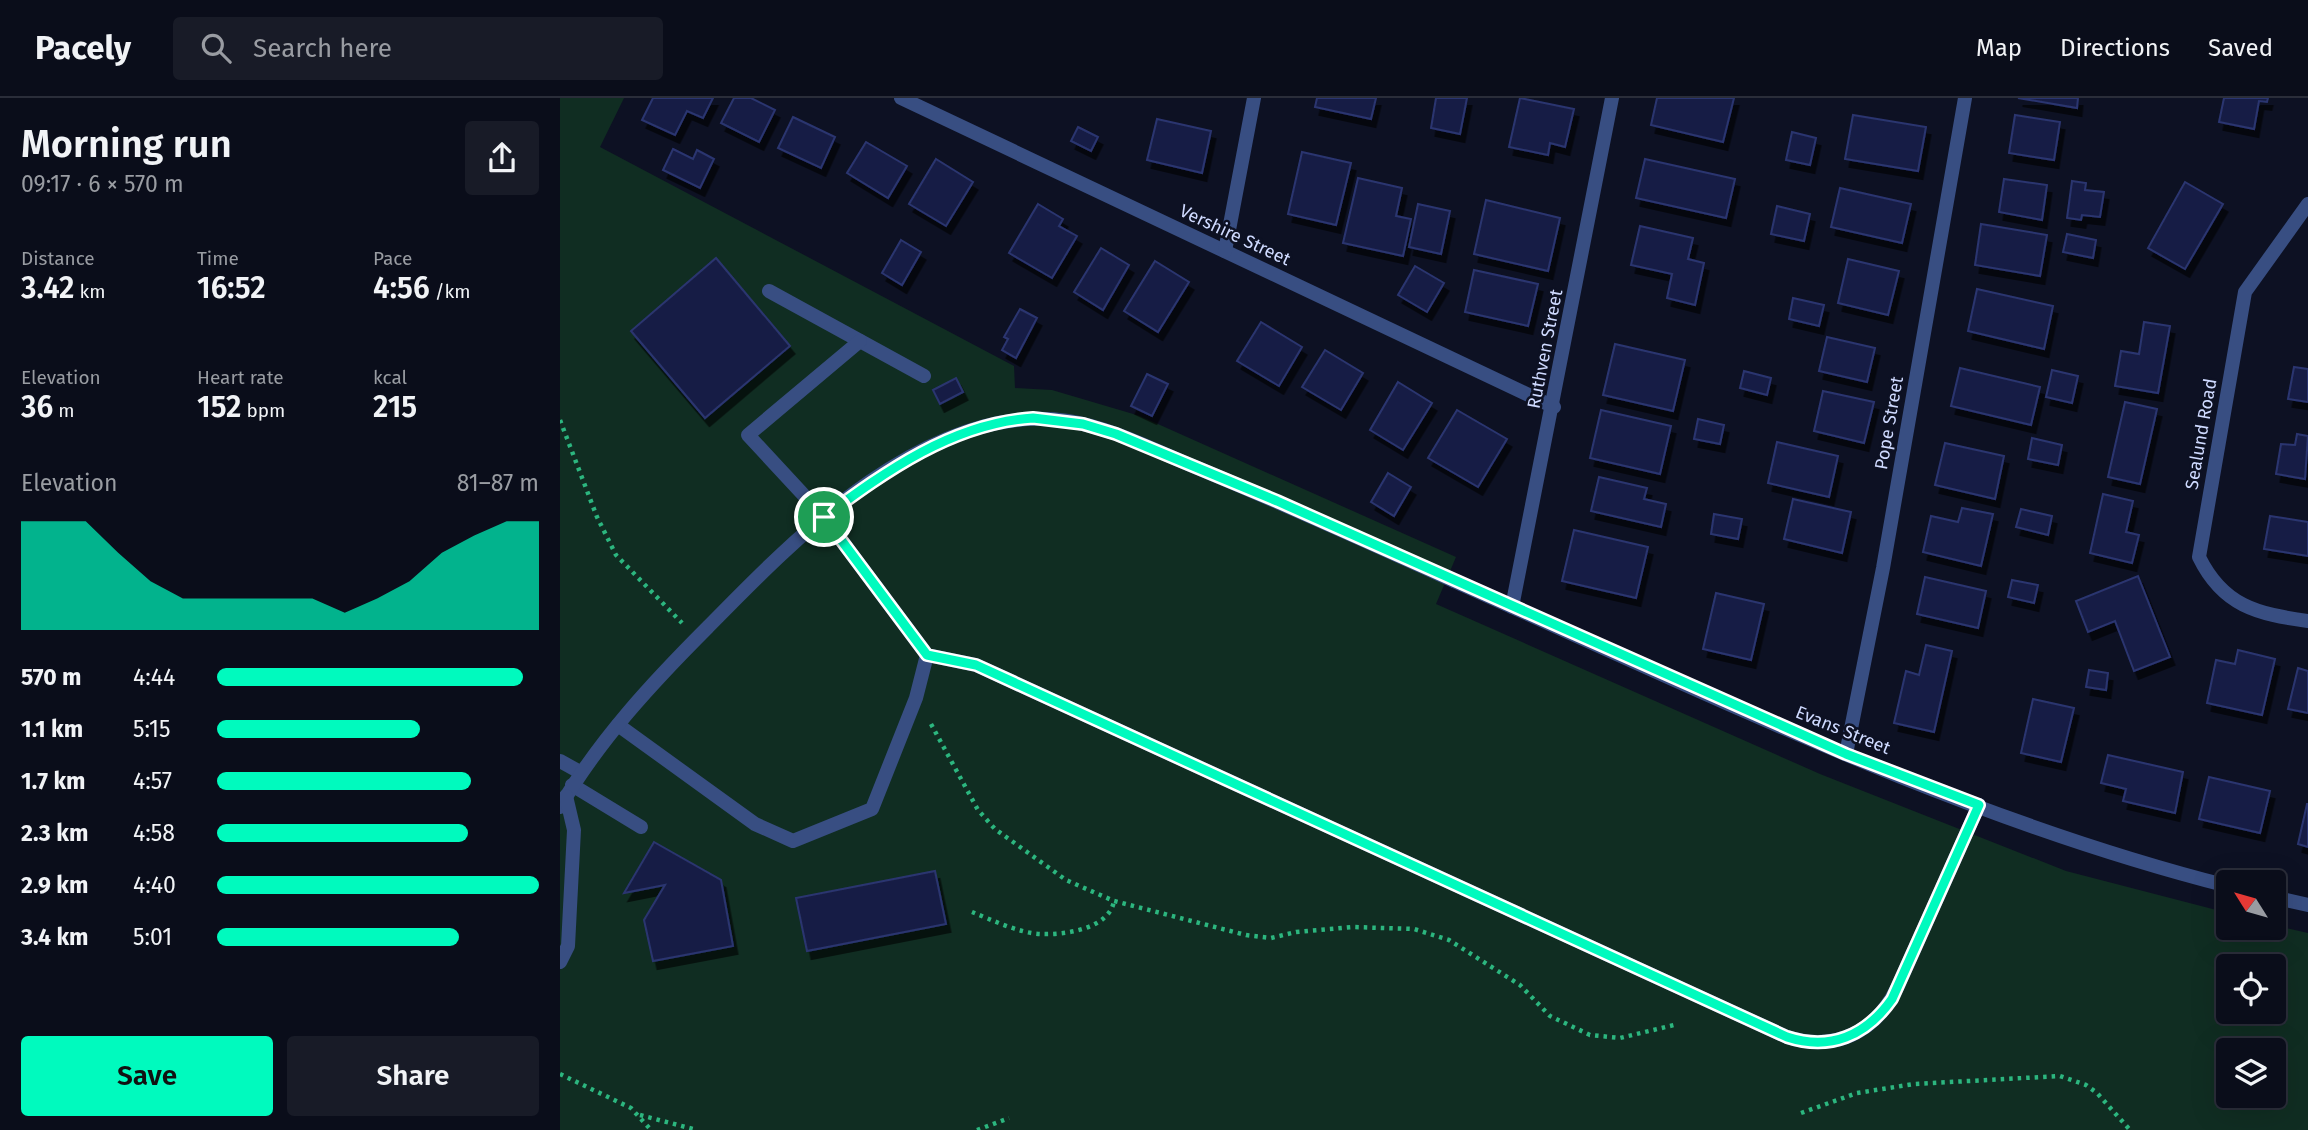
<!DOCTYPE html>
<html lang="en">
<head>
<meta charset="utf-8">
<style>
	:root { --surface:#0a0d1a; --page:#181b27; --text:#f1f3f6; --muted:#999ca2; --line:#2a2d39; --accent:#00fabe }
	body { margin:0; font-family:"Fira Sans",sans-serif; background:var(--page); color:var(--text); height:100vh; display:flex; flex-direction:column; font-size:26px; white-space:nowrap }
	* { box-sizing:border-box; margin:0 }
	p { font-size:23px; color:var(--muted) }
	.icon { flex:none; width:38px; height:38px; fill:none; stroke:currentColor; stroke-width:2; stroke-linecap:round; stroke-linejoin:round }
	.map { position:relative; flex:1; overflow:hidden }
	.side { display:flex; flex-direction:column; background:var(--surface); width:560px }
	.side>* { flex:none }
	.needle { width:46px; rotate:307deg }
	.buttons { position:absolute; left:1656px; top:772px; display:grid; gap:14px }
	.buttons a { display:grid; place-items:center; width:70px; height:70px; border-radius:7px; background:var(--surface); box-shadow:0 7px 28px #0002,0 0 0 2px var(--line); font-size:35px }
	.pin { position:absolute; display:grid; place-items:center; width:60px; height:60px; color:#fff; margin:-30px; border:4px solid #fff; border-radius:50%; box-shadow:0 2px 7px #0007 }
	.round { display:grid; place-items:center; flex:none; width:74px; height:74px; border-radius:7px; background:var(--page) }
	.headline { display:flex; align-items:center; justify-content:space-between; height:119px; padding:0 21px }
	h1 { font-size:38px; font-weight:600; line-height:52px }
	.stats { display:grid; grid-template-columns:repeat(3,1fr); gap:10px; height:119px; padding:7px 21px }
	.stats div { display:grid; align-content:center }
	.stats b { font-size:30px; font-weight:600 }
	.stats small { font-size:19px; font-weight:400 }
	.stats p { font-size:19px }
	.chart { height:196px; padding:14px 21px }
	.chart p { display:flex; justify-content:space-between }
	.chart svg { width:100%; height:126px; margin-top:7px; fill:var(--accent); opacity:.7 }
	.action { display:flex; gap:14px; margin-top:auto; padding:14px 21px }
	.action a { flex:1; height:80px; border-radius:7px; background:var(--accent); color:#111; font-size:28px; font-weight:600; line-height:80px; text-align:center }
	.action a+a { background:var(--page); color:var(--text) }
	ul { padding:0 21px; list-style:none; font-size:23px }
	li { display:grid; grid-template-columns:112px 84px 1fr; align-items:center; height:52px }
	li i { height:18px; border-radius:9px; background:var(--accent) }
	header { display:flex; align-items:center; gap:42px; box-sizing:border-box; height:98px; padding:0 35px; background:var(--surface); border-bottom:2px solid var(--line) }
	header strong { font-size:33px }
	nav { display:flex; gap:38px; margin-inline-start:auto; font-size:24px }
	.search { width:490px; height:63px; background:var(--page); display:flex; align-items:center; gap:18px; box-sizing:border-box; padding:0 24px; border-radius:7px; color:var(--muted); font-size:26px }
	main { display:flex; flex:1; min-height:0 }
	.map>svg:first-child { display:block }
	.green { fill:#102d22; fill-rule:evenodd }
	.building { fill:#191f44; stroke:#2b3570; stroke-width:2; filter:url(#shadow) }
	.lines { fill:none; stroke-linecap:round; stroke-linejoin:round }
	.path { stroke:#2cb67f; stroke-width:4.5; stroke-dasharray:3.5 5; stroke-linecap:butt }
	.service { stroke:#384e82; stroke-width:14 }
	.minor { stroke:#384e82; stroke-width:14 }
	.route-casing { stroke:#fff; stroke-width:14 }
	.route { stroke:#00fabe; stroke-width:9 }
	.labels { text-anchor:middle; stroke-width:5; stroke-linejoin:round; paint-order:stroke }
	.street-label { font-size:18px; fill:#cfdaff; stroke:#0d1123 }
</style>
</head>
<body>
<header>
<strong>Pacely</strong>
<div class="search"><svg class="icon" aria-label="search" viewBox="0 0 24 24"><circle cx="10" cy="10" r="6"/><path d="M15 15l6 6"/></svg>Search here</div>
<nav><a>Map</a><a>Directions</a><a>Saved</a></nav>
</header>
<main>
<section class="side">
<div class="headline"><div><h1>Morning run</h1><p>09:17 · 6 × 570 m</p></div><a class="round"><svg class="icon" aria-label="share" viewBox="0 0 24 24"><path d="M12 15V3M7 8l5-5 5 5M5 13v7h14v-7"/></svg></a></div>
<div class="stats">
<div><p>Distance</p><b>3.42<small> km</small></b></div>
<div><p>Time</p><b>16:52</b></div>
<div><p>Pace</p><b>4:56<small> /km</small></b></div>
</div>
<div class="stats">
<div><p>Elevation</p><b>36<small> m</small></b></div>
<div><p>Heart rate</p><b>152<small> bpm</small></b></div>
<div><p>kcal</p><b>215</b></div>
</div>
<div class="chart"><p><span>Elevation</span>81–87 m</p>
<svg viewBox="0 0 160 44" preserveAspectRatio="none"><path d="M0 44V6L10 6L20 6L30 17L40 27L50 33L60 33L70 33L80 33L90 33L100 38L110 33L120 27L130 17L140 11L150 6L160 6V44z"/></svg>
</div>
<ul>
<li><b>570 m</b>4:44<i style="width:95%"></i></li>
<li><b>1.1 km</b>5:15<i style="width:63%"></i></li>
<li><b>1.7 km</b>4:57<i style="width:79%"></i></li>
<li><b>2.3 km</b>4:58<i style="width:78%"></i></li>
<li><b>2.9 km</b>4:40<i style="width:100%"></i></li>
<li><b>3.4 km</b>5:01<i style="width:75%"></i></li>
</ul>
<div class="action"><a>Save</a><a>Share</a></div>
</section>
<div class="map">
<svg width="1748" height="1032" viewBox="0 0 1748 1032">
	<defs>
		<filter id="shadow"><feDropShadow dx="4.5" dy="8" stdDeviation="0" flood-color="#0009"/></filter>
	</defs>
	<rect width="100%" height="100%" fill="#0d1123"/>
	<path class="green" d="M0,0H64L40,49L454,268L455,290L492,292L580,318L896,459L876,506L1260,676L1506,773L1668,815V830H1713V827L1748,835V1032H0ZM1668,868H1713V914H1668ZM1668,952H1713V998H1668Z"/>
	<g class="building">
		<path d="M93,0H153L143,20L127,13L115,37L82,22Z"/>
		<path d="M174,0H191L215,12L199,44L161,25Z"/>
		<path d="M757,0H816L811,21L755,9Z"/>
		<path d="M876,0H907L900,36L871,30Z"/>
		<path d="M960,0L1014,11L1005,49L990,45L988,57L949,49Z"/>
		<path d="M1097,0H1174L1163,44L1091,27Z"/>
		<path d="M1458,0H1518L1517,10Z"/>
		<path d="M1664,0H1708L1707,4L1699,3L1694,31L1659,24Z"/>
		<path d="M1293,17L1366,29L1358,73L1285,61Z"/>
		<path d="M1455,17L1500,24L1494,62L1449,55Z"/>
		<path d="M233,19L275,39L261,70L218,50Z"/>
		<path d="M597,21L651,33L642,75L587,62Z"/>
		<path d="M518,29L538,39L531,53L511,43Z"/>
		<path d="M1232,34L1256,40L1250,67L1226,62Z"/>
		<path d="M306,44L347,68L328,100L287,75Z"/>
		<path d="M113,51L133,61L137,52L154,61L140,90L103,72Z"/>
		<path d="M742,54L791,65L776,127L728,116Z"/>
		<path d="M376,61L413,84L386,128L349,106Z"/>
		<path d="M1085,61L1175,81L1166,120L1076,100Z"/>
		<path d="M798,80L842,90L836,118L851,121L843,158L783,145Z"/>
		<path d="M1444,81L1487,87L1482,122L1439,114Z"/>
		<path d="M1512,83L1526,85L1525,92L1544,94L1540,119L1522,117L1521,122L1507,120Z"/>
		<path d="M1625,84L1663,106L1625,171L1588,150Z"/>
		<path d="M1280,90L1351,106L1342,145L1271,129Z"/>
		<path d="M926,102L1000,120L988,173L914,156Z"/>
		<path d="M478,106L503,121L499,128L517,138L492,180L449,155Z"/>
		<path d="M858,106L890,113L881,156L849,149Z"/>
		<path d="M1217,108L1250,116L1244,143L1211,136Z"/>
		<path d="M1421,126L1487,137L1480,178L1415,167Z"/>
		<path d="M1080,128L1133,140L1128,161L1144,165L1135,207L1107,200L1112,176L1071,167Z"/>
		<path d="M1507,136L1536,142L1533,160L1503,154Z"/>
		<path d="M341,142L361,154L342,187L322,175Z"/>
		<path d="M541,150L569,167L543,212L514,194Z"/>
		<path d="M156,160L230,248L145,320L71,233Z"/>
		<path d="M1288,161L1339,173L1328,217L1278,205Z"/>
		<path d="M595,163L629,184L598,234L564,213Z"/>
		<path d="M855,168L884,185L867,214L838,197Z"/>
		<path d="M914,172L978,186L968,228L905,214Z"/>
		<path d="M1417,191L1493,208L1484,251L1408,233Z"/>
		<path d="M1233,200L1264,207L1259,228L1229,221Z"/>
		<path d="M460,211L477,220L456,260L442,252L448,241L444,239Z"/>
		<path d="M701,224L742,249L719,288L677,263Z"/>
		<path d="M1584,224L1610,228L1598,295L1555,288L1561,253L1579,256Z"/>
		<path d="M1267,239L1315,250L1307,284L1259,273Z"/>
		<path d="M1055,246L1125,262L1113,313L1043,297Z"/>
		<path d="M765,252L803,275L781,312L742,289Z"/>
		<path d="M1734,269L1748,271V304L1728,301Z"/>
		<path d="M1400,270L1480,289L1471,327L1391,308Z"/>
		<path d="M1492,272L1518,278L1512,305L1486,299Z"/>
		<path d="M1184,273L1211,280L1207,297L1180,290Z"/>
		<path d="M587,276L608,286L592,318L571,308Z"/>
		<path d="M396,280L403,294L380,306L373,292Z"/>
		<path d="M838,284L872,305L843,352L810,332Z"/>
		<path d="M1263,293L1314,304L1304,345L1254,333Z"/>
		<path d="M1565,304L1597,311L1580,386L1548,379Z"/>
		<path d="M897,312L947,341L918,389L868,360Z"/>
		<path d="M1041,312L1111,328L1100,376L1030,360Z"/>
		<path d="M1138,321L1164,327L1160,346L1134,341Z"/>
		<path d="M1737,336L1748,338L1745,381L1716,376L1721,346L1735,347Z"/>
		<path d="M1472,340L1502,347L1498,367L1468,361Z"/>
		<path d="M1217,344L1278,358L1269,399L1208,385Z"/>
		<path d="M1385,345L1444,358L1435,401L1375,387Z"/>
		<path d="M828,375L851,389L834,418L811,404Z"/>
		<path d="M1039,379L1087,390L1084,401L1106,406L1101,429L1031,413Z"/>
		<path d="M1543,396L1573,403L1566,434L1579,437L1572,465L1530,455Z"/>
		<path d="M1233,401L1291,414L1282,455L1224,441Z"/>
		<path d="M1402,410L1433,416L1421,468L1363,454L1371,418L1398,424Z"/>
		<path d="M1461,411L1492,418L1488,437L1456,429Z"/>
		<path d="M1154,416L1182,421L1178,441L1151,436Z"/>
		<path d="M1710,418L1748,424V458L1704,451Z"/>
		<path d="M1014,432L1088,449L1076,500L1002,483Z"/>
		<path d="M1578,478L1610,559L1574,573L1555,523L1528,534L1516,503Z"/>
		<path d="M1365,479L1426,493L1418,530L1357,516Z"/>
		<path d="M1452,482L1478,487L1474,505L1448,499Z"/>
		<path d="M1156,495L1204,506L1191,562L1143,551Z"/>
		<path d="M1366,547L1392,553L1374,634L1334,625L1346,573L1359,577Z"/>
		<path d="M1678,552L1715,561L1702,617L1647,605L1656,562L1675,566Z"/>
		<path d="M1738,570L1748,573V615L1728,611Z"/>
		<path d="M1529,572L1548,575L1546,592L1526,589Z"/>
		<path d="M1473,601L1514,610L1501,664L1461,655Z"/>
		<path d="M1548,657L1623,674L1615,715L1563,703L1566,691L1541,685Z"/>
		<path d="M1649,679L1710,693L1700,735L1639,721Z"/>
		<path d="M1747,706H1748V749L1738,746Z"/>
		<path d="M94,744L161,782L173,848L93,863L84,822L105,787L64,795Z"/>
		<path d="M375,773L386,826L247,853L236,800Z"/>
	</g>
	<g class="lines">
		<g class="path">
			<path d="M0,322L37,419L56,457L122,525"/>
			<path d="M371,626L418,712L435,731L506,782L554,803L686,837L711,840L736,834L793,829L854,831L889,842L960,887L990,918L1030,937L1060,940L1114,927"/>
			<path d="M412,814C432,822 459,835 480,836C505,837 549,831 554,803"/>
			<path d="M0,976L71,1010L91,1032"/>
			<path d="M1241,1015L1297,995L1354,986L1500,978L1526,987L1537,995L1570,1032"/>
			<path d="M80,1017L137,1032"/>
			<path d="M417,1032L449,1020"/>
		</g>
		<g class="service">
			<path d="M209,193L364,278"/>
			<path d="M300,243L188,337L264,419L367,557L416,567L1227,939C1274,954 1315,935 1337,890L1419,707"/>
			<path d="M58,627L195,726L233,743L312,711L356,600L367,557"/>
			<path d="M0,663L20,674"/>
			<path d="M12,687L81,729"/>
			<path d="M0,709C39,642 93,584 148,529C236,439 369,302 508,323C552,330 594,352 635,369C722,405 808,444 894,483"/>
			<path d="M0,864L8,848L14,732L6,698"/>
		</g>
		<g class="minor">
			<path d="M341,0L994,309"/>
			<path d="M1748,106L1685,194L1639,459C1663,508 1697,516 1748,523"/>
			<path d="M665,153L694,0"/>
			<path d="M894,483C1147,595 1399,720 1668,788"/>
			<path d="M952,509L1052,0"/>
			<path d="M1286,656L1323,470L1405,0"/>
			<path d="M1713,799L1748,807"/>
		</g>
	</g>
	<g class="lines">
		<g class="route-casing">
			<path id="route" d="M473,320L523,326L556,336L717,403L1286,656L1419,707L1332,901C1306,938 1270,953 1227,939L416,567L367,557L264,419C326,373 393,325 473,320Z"/>
		</g>
		<use href="#route" class="route"/>
	</g>
	<g class="labels">
		<g class="street-label">
			<text transform="translate(675 137) rotate(25)" y="6">Vershire Street</text>
			<text transform="translate(985 251) rotate(-79)" y="6">Ruthven Street</text>
			<text transform="translate(1329 325) rotate(-80)" y="6">Pope Street</text>
			<text transform="translate(1641 336) rotate(-80)" y="6">Sealund Road</text>
			<text transform="translate(1283 632) rotate(22)" y="6">Evans Street</text>
		</g>
	</g>
</svg>
<div class="buttons">
<a><svg class="needle" viewBox="-14 -14 28 28"><path d="M0-13l5 13h-10z" fill="#e53935"/><path d="M0 13l5-13h-10z" fill="#999ca2"/></svg></a>
<a><svg class="icon" aria-label="locate" viewBox="0 0 24 24"><circle cx="12" cy="12" r="6"/><path d="M12 2v4M12 18v4M2 12h4M18 12h4"/></svg></a>
<a><svg class="icon" aria-label="layers" viewBox="0 0 24 24"><path d="M12 4l9 5-9 5-9-5zM3 14l9 5 9-5"/></svg></a>
</div>
<div class="pin" style="left:264px;top:419px;background:#1e9e55"><svg class="icon" aria-label="arrive" viewBox="0 0 24 24"><path d="M6 21V4h12l-3 4 3 4H6"/></svg></div>
</div>
</main>
</body>
</html>
